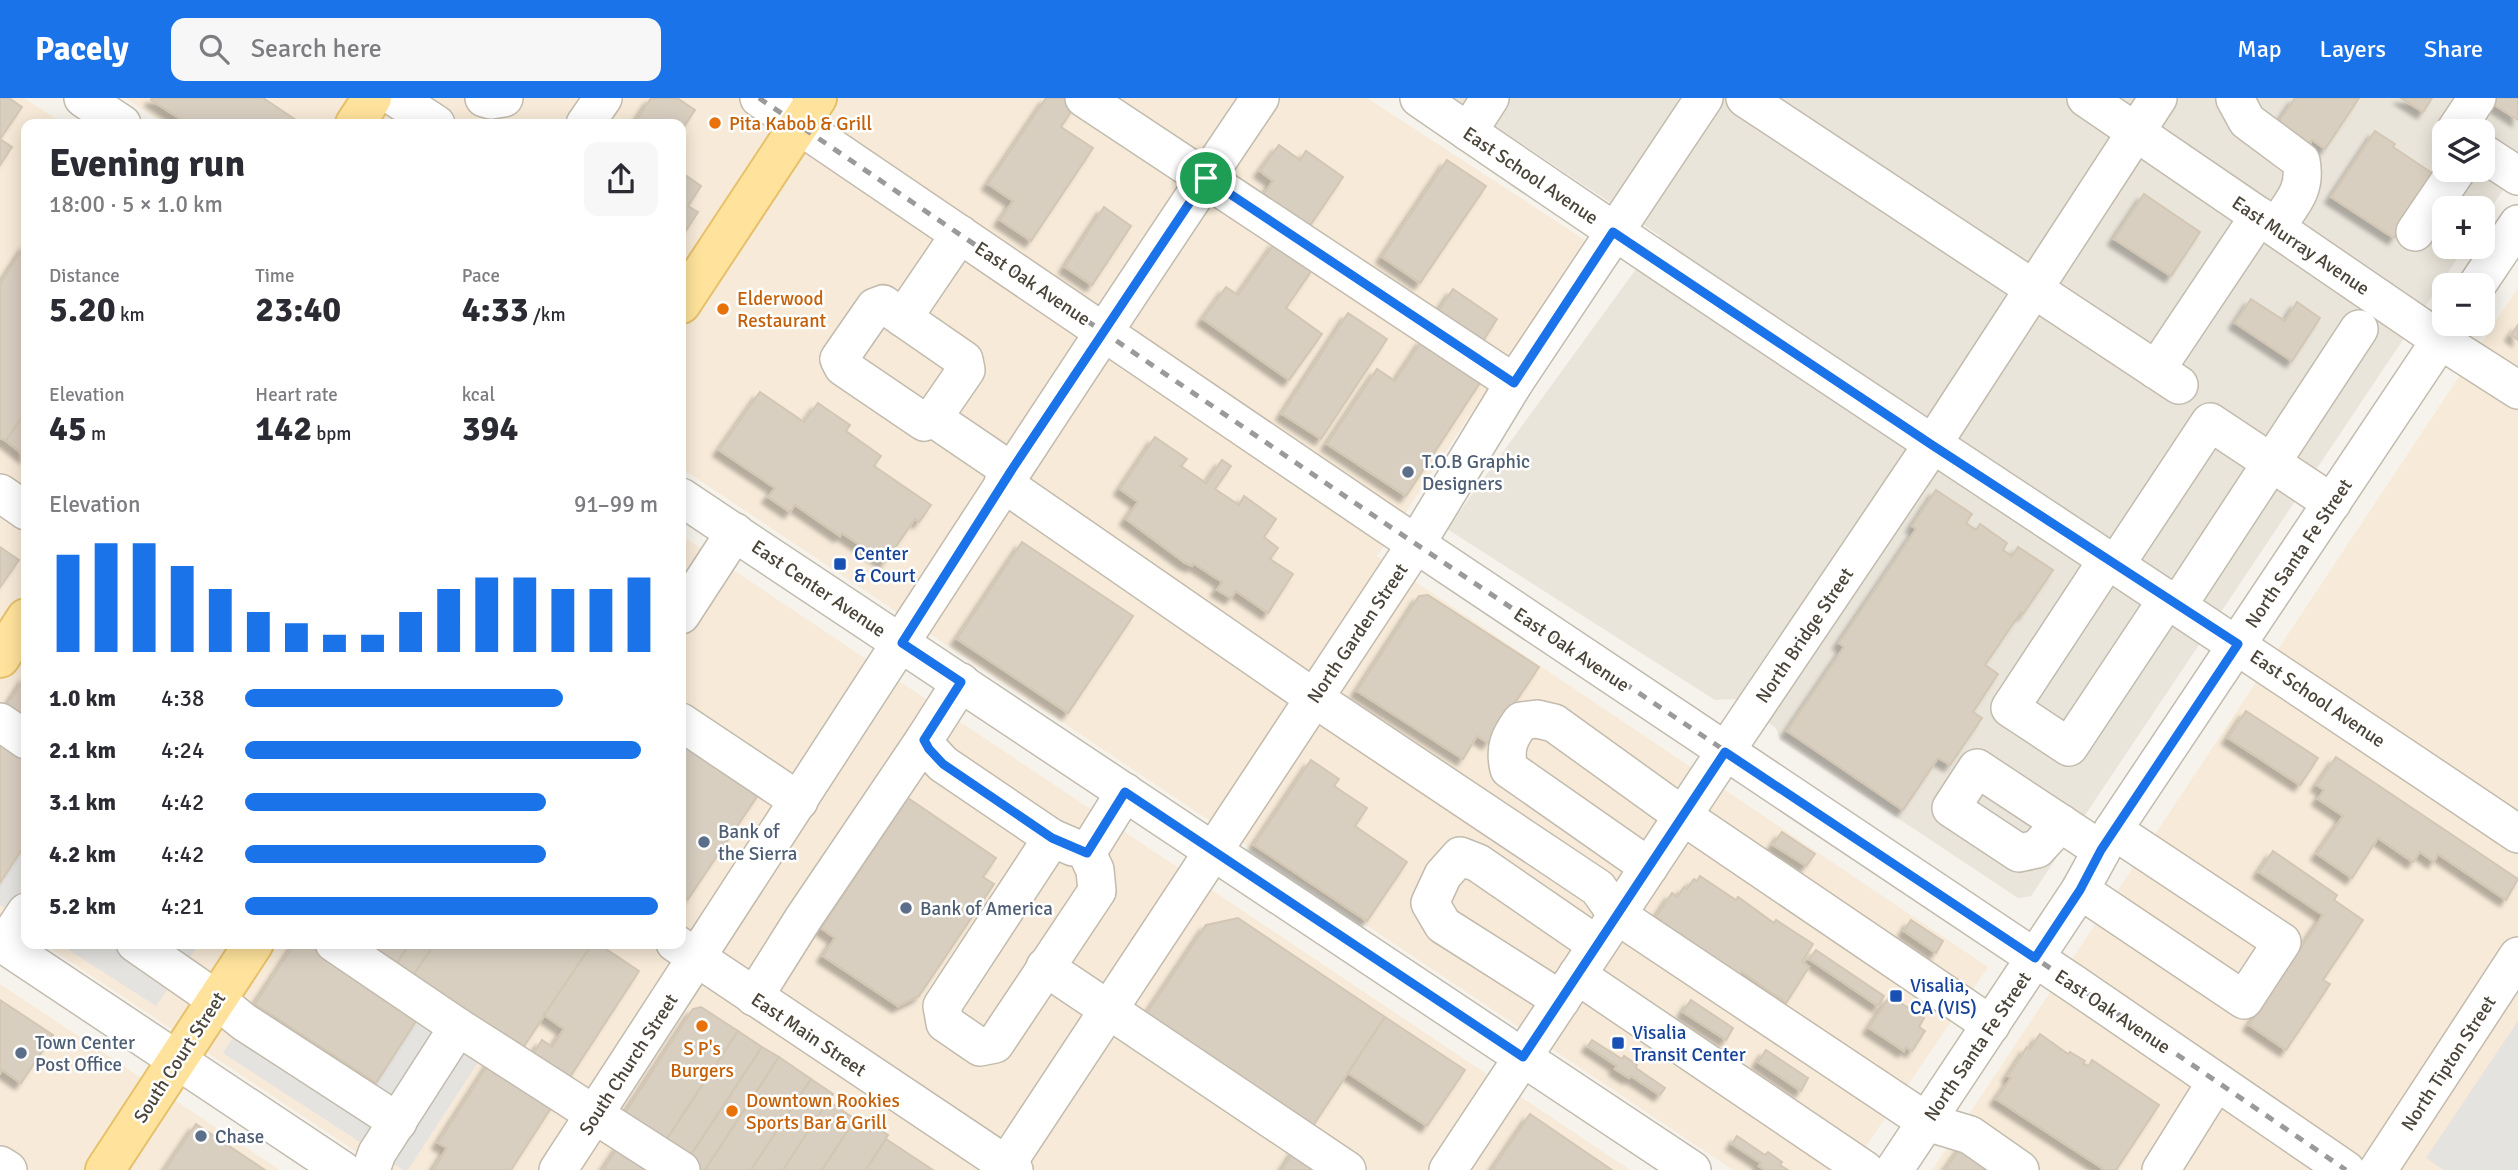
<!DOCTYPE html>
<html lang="en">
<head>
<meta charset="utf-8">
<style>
	:root { --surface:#fff; --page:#f7f7f7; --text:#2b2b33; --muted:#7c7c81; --accent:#1a73e8 }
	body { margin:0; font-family:Signika,sans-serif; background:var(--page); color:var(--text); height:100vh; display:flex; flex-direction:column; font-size:26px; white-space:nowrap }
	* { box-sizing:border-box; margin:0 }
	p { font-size:23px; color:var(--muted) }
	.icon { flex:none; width:38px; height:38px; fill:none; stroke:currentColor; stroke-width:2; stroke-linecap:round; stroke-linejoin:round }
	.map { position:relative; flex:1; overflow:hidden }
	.sheet { position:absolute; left:21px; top:21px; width:665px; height:830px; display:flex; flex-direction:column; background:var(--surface); border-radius:14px; box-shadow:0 4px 18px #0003 }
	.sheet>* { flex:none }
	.fabs { position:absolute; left:2432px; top:21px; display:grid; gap:14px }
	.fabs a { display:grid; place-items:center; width:63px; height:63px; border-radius:14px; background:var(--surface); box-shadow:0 4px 18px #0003; font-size:35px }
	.pin { position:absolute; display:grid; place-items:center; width:60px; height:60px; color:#fff; margin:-30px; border:4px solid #fff; border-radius:50%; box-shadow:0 2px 7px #0007 }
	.round { display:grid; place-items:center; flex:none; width:74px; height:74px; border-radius:14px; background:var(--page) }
	.overview { display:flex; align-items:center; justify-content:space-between; height:119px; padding:0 28px }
	h1 { font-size:38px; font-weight:700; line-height:52px }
	.figures { display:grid; grid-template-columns:repeat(3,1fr); gap:10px; height:119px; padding:7px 28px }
	.figures div { display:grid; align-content:center }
	.figures b { font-size:35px; font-weight:700 }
	.figures small { font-size:19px; font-weight:400 }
	.figures p { font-size:19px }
	.chart { height:196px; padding:14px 28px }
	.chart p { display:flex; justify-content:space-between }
	.chart svg { width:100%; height:126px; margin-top:7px; stroke:var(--accent); stroke-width:6 }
	ul { padding:0 28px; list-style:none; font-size:23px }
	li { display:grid; grid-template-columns:112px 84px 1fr; align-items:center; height:52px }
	li i { height:18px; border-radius:9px; background:var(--accent) }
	header { display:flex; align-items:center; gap:42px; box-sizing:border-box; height:98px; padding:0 35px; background:var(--accent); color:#fff }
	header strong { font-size:33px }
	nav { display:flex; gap:38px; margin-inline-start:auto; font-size:24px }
	.search { width:490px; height:63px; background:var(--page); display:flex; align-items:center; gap:18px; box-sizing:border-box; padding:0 24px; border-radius:14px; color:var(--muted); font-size:26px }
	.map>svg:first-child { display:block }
	.residential { fill:#eae5da; fill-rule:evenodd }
	.commercial { fill:#f7ead8 }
	.parking { fill:#e5e3e0 }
	.building { fill:#d8cfc1; stroke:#d3c7b4; stroke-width:2; filter:url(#shadow) }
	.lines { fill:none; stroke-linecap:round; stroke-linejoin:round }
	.minor-casing { stroke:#c2bbae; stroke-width:40 }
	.major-casing { stroke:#e6c16a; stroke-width:42 }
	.minor { stroke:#fff; stroke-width:37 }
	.major { stroke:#ffe39c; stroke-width:38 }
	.rail { stroke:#9a9a9a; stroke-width:5; stroke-dasharray:9 9; stroke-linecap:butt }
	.route-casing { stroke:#fff; stroke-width:14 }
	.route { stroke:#1a73e8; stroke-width:9 }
	.food-dot { fill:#e8710a; stroke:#fff; stroke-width:2.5 }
	.service-dot { fill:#5c6f8a; stroke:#fff; stroke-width:2.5 }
	.transit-dot { fill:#1a4fb4; stroke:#fff; stroke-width:2.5 }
	.labels { text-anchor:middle; stroke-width:5; stroke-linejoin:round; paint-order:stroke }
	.food-label { font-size:19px; fill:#c56008; stroke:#fff; text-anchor:start }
	.street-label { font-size:19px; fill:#4b4439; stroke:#fff }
	.service-label { font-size:19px; fill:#4e5e75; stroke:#fff; text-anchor:start }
	.transit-label { font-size:19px; fill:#164399; stroke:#fff; text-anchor:start }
</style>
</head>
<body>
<header>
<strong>Pacely</strong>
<div class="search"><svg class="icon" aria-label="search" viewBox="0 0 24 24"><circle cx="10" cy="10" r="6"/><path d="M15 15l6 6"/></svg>Search here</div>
<nav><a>Map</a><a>Layers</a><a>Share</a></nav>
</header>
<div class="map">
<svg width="2518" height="1072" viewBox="0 0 2518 1072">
	<defs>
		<filter id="shadow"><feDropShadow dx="-6" dy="6" stdDeviation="2" flood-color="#0004"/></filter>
	</defs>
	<rect width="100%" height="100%" fill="#f6f3ec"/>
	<path class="residential" d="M1453,0H2518V70L2483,122V110H2445V149H2465L2031,798L2018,800L1780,642L1776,630L1734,601L1715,602L1447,431L1660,138ZM2445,33H2483V72H2445Z"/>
	<g class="commercial">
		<path d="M0,0H24L64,26H26V835L0,817Z"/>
		<path d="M125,0H1367L1585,142L1377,458L1988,869L1850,1072H1733L681,370V26H165Z"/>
		<path d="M2518,190V1072H1932Z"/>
		<path d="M681,437L1630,1072H384L42,845H681Z"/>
		<path d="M0,886L280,1072H0Z"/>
	</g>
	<g class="parking">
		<path d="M26,744V824L0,807V784Z"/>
		<path d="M58,845H198L199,846L156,908Z"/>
		<path d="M255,906L375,985L418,920L481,960L408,1072H403L223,955Z"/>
		<path d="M2518,923V1072H2444L2426,1060Z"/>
	</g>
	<g class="building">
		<path d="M0,0H9L22,9L0,41L12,49L0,67Z"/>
		<path d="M152,0H263L302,26H188L151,2Z"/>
		<path d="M651,0H677L695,12L681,33V26H634Z"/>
		<path d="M1046,0H1066L1076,6L1061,29L1093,50L1031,143L1000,122L1013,103L988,86Z"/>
		<path d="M2295,0H2359L2325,51L2312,42L2308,49L2276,28Z"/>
		<path d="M2401,0H2432L2423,14Z"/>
		<path d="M2496,0H2518V22L2493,6Z"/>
		<path d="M2375,33L2395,46L2393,49L2435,77L2394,140L2331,99Z"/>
		<path d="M1279,47L1300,62L1306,53L1343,79L1303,138L1257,106L1273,83L1260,73Z"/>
		<path d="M1447,62L1486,88L1420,185L1382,159Z"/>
		<path d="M681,74L701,88L688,108L698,114L681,140Z"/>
		<path d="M2144,96L2200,134L2171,178L2114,141Z"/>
		<path d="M1104,109L1131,128L1092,187L1065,169Z"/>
		<path d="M1276,143L1314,169L1286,210L1322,236L1289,282L1203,221L1226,189L1238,197Z"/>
		<path d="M26,146V313L6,343L0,340V186Z"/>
		<path d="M1453,191L1497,221L1479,249L1434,220Z"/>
		<path d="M2251,201L2285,223L2297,204L2320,220L2292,263L2235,225Z"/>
		<path d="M1348,215L1387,241L1321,341L1282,316Z"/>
		<path d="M2518,227V242L2511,237Z"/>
		<path d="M1423,241L1483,280L1406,398L1327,346L1377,271L1395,283Z"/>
		<path d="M760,294L804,324L818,305L850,327L846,333L881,358L874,368L931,407L919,424L915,421L885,464L842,435L840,438L795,407L790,414L768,399L775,390L719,352Z"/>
		<path d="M26,313V359L6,343Z"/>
		<path d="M1155,339L1187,361L1181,368L1206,385L1222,362L1231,368L1215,391L1239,407L1244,398L1276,421L1264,439L1278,450L1270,461L1293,476L1268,515L1236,493L1231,500L1217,492L1222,484L1193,465L1192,468L1185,465L1126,421L1138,404L1120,391Z"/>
		<path d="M1936,392L1972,416L1966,425L1976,432L1980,426L2007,445L2003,452L2012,458L2018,449L2053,472L2023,516L2021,514L1985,567L1998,576L1973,614L1982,620L1950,667L1938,660L1903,712L1787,633L1844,549L1839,545L1916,431L1912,428Z"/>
		<path d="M1022,444L1133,518L1068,615L957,541Z"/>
		<path d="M0,449L19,462L0,489Z"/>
		<path d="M1428,497L1539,569L1488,645L1477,638L1463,661L1357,593L1419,498Z"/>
		<path d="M26,578V627L4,612Z"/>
		<path d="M2246,613L2318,660L2300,687L2228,640Z"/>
		<path d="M0,633L26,651V745L0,785Z"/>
		<path d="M681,642L762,691L688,801L681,796Z"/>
		<path d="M2336,659L2518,781L2506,802L2438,756L2434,764L2420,754L2413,764L2378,740L2352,780L2317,756L2343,718L2318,701L2324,692L2317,687Z"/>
		<path d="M1311,662L1339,681L1334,688L1367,710L1355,728L1407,764L1367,823L1254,747Z"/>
		<path d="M908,700L996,760L983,779L994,786L919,898L898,908L823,858L835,840L821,830Z"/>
		<path d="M1782,734L1815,756L1806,768L1773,747Z"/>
		<path d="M2273,753L2337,797L2334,802L2363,822L2323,882L2330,886L2286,952L2249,927L2323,817L2259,774Z"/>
		<path d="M1700,778L1736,802L1738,799L1774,825L1776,822L1813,846L1802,864L1809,869L1786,905L1742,874L1740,878L1660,825L1661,822L1656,819L1672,795L1677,799L1684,789L1687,791L1694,781L1697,783Z"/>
		<path d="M1238,820L1385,919L1308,1035L1141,924L1206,827Z"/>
		<path d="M1911,822L1943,843L1936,855L1904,833Z"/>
		<path d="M295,845H306L418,920L376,985L255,906Z"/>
		<path d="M366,845H410L394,870Z"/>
		<path d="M410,845H435L413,878L396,867Z"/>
		<path d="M435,845H591L592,846L518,957L409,884Z"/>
		<path d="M593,845H597L639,873L566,985L530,961L542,942L552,949L564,931L544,917Z"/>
		<path d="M1816,852L1884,898L1878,908L1809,861Z"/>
		<path d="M1890,898L1924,920L1919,929L1925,933L1912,953L1906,949L1904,953L1869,930Z"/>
		<path d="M0,902L53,937L21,985L2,972L0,976Z"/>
		<path d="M1691,902L1733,930L1726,942L1683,914Z"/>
		<path d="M701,909L738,933L661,1050L620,1023L693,911Z"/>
		<path d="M1385,919L1465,972L1427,1028L1348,975Z"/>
		<path d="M738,933L762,949L685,1066L661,1050Z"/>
		<path d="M2040,936L2068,956L2070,954L2085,963L2083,966L2089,968L2092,962L2159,1007L2116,1072H2105L1996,1001L2011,980L2008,978L2027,949L2030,951Z"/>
		<path d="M1592,942L1622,961L1624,958L1637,967L1636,970L1665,990L1660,997L1631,978L1629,980L1615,971L1617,968L1588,948Z"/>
		<path d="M762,949L779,959L705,1072H694L685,1066Z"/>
		<path d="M1766,952L1808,980L1801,993L1758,964Z"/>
		<path d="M779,959L811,981L751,1072H705Z"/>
		<path d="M492,961L556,1002L511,1072H433L447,1050L438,1045Z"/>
		<path d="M811,981L833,996L783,1072H751Z"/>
		<path d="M828,1003L855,1021L822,1072H783Z"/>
		<path d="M1530,1016L1612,1072H1492Z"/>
		<path d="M858,1017L888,1037L866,1072H822Z"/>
		<path d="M196,1026L265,1072H165Z"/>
		<path d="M1737,1038L1765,1057L1768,1054L1782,1064L1780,1067L1788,1072H1765L1759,1068L1761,1065L1732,1046Z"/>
		<path d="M886,1041L933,1072H866Z"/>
		<path d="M1964,1045L2004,1072H1945Z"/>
		<path d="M620,1046L660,1072H603Z"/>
		<path d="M1296,1050L1330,1072H1282Z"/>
	</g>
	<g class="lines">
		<g class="minor-casing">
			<g id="minor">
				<path d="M83,0L122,26"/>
				<path d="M396,0L436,26"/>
				<path d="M484,0L491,2L504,0"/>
				<path d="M759,0L1386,426L2074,886L2346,1072"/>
				<path d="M1084,0L1514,285"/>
				<path d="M1419,0C1782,250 2153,489 2518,736"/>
				<path d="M1745,0L2179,287"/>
				<path d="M2086,0L2440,242L2518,292"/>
				<path d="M2235,1L2247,23L2301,63C2307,93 2291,106 2276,129"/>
				<path d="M585,26L603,0"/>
				<path d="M2455,33L2477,0"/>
				<path d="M1468,34L1490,0"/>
				<path d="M2483,55L2518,78"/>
				<path d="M2415,134L2457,72"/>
				<path d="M2477,187L2518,126"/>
				<path d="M883,206L964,262L966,272L933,320L924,324L843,269L839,261L875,209Z"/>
				<path d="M903,220L960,136"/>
				<path d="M2156,272L2259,118"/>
				<path d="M933,320L1011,373"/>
				<path d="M1003,385L1314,600L1598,790L1617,817L1927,1024L1970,1037L2020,1072"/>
				<path d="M0,395L26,413"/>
				<path d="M681,399L1692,1072"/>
				<path d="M2108,461L2010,610L2069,649L2168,500"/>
				<path d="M2116,466L2210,324L2332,405"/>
				<path d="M2178,507L2359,231"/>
				<path d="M681,517L735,434"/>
				<path d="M961,584L924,642L929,651L943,666L1052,740L1073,749"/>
				<path d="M0,624L26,642"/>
				<path d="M681,624L799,703"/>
				<path d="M2061,725L2037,751L2019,755L1951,710L1977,670L2101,752"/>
				<path d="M1052,740L942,908L945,925L980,949L995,946L1097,793L1095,772L1087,755L1125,694"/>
				<path d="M1649,769L1509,671C1504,650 1509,640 1521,623L1537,621L1554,625L1683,718L1991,927"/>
				<path d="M2080,792L2244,902L2282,844L2113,732"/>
				<path d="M0,844L342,1072"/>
				<path d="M135,845L217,902L244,924L398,1024"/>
				<path d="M334,845L458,929L681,1072"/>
				<path d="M675,845L1014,1072"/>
				<path d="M4,847L26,814"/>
				<path d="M1045,869L1347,1072"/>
				<path d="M1577,877L1865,1072"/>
				<path d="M754,899L803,821L924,642"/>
				<path d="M1561,902L1443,827L1430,805L1443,777L1460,758L1478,765L1597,847"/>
				<path d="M0,1067L8,1072"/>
				<path d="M1006,1067L1416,446L1514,285L1704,0"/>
				<path d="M371,1072L377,1055L458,929"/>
				<path d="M558,1072C792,714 1021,354 1260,0"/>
				<path d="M1448,1072L1725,654L1932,347L2158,0"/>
				<path d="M1894,1072L2080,792L2113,732L2451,226"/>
				<path d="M2161,1072L2216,984"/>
				<path d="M2378,1072L2518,858"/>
			</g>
		</g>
		<g class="major-casing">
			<g id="major">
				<path d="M355,26L372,0"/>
				<path d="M681,206L817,0"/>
				<path d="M0,560L26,520"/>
				<path d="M105,1072L254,845"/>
			</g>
		</g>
		<use href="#minor" class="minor"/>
		<use href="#major" class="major"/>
		<path class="rail" d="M759,0L1386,426L2074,886L2346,1072"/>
	</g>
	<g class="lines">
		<g class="route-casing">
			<path id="route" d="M1206,80L1514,285L1613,134L1932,347L2238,546L2101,752L2080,792L2035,860L1725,654L1523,959L1125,694L1087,755L1052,740L943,666L929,651L924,642L961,584L902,545L1011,373Z"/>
		</g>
		<use href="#route" class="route"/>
	</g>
	<g class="food-dot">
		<circle cx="715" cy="25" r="7"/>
		<circle cx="723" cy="211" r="7"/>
		<circle cx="702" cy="928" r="7"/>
		<circle cx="732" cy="1013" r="7"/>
	</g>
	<g class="service-dot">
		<circle cx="1408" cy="374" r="7"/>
		<circle cx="704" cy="744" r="7"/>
		<circle cx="906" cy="810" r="7"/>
		<circle cx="21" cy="955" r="7"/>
		<circle cx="201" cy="1038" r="7"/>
	</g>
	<g class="transit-dot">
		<rect x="833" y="459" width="14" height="14" rx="3.5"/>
		<rect x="1889" y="891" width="14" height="14" rx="3.5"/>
		<rect x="1611" y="938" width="14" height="14" rx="3.5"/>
	</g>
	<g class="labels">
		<g class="food-label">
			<text x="729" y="32">Pita Kabob &amp; Grill</text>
			<text x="737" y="207">Elderwood<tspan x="737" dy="22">Restaurant</tspan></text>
			<text x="702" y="957" text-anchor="middle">S P's<tspan x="702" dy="22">Burgers</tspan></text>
			<text x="746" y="1009">Downtown Rookies<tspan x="746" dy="22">Sports Bar &amp; Grill</tspan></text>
		</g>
		<g class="street-label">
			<text transform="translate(1531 77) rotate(34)" y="7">East School Avenue</text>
			<text transform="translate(2301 147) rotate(34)" y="7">East Murray Avenue</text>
			<text transform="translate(1033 185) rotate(34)" y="7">East Oak Avenue</text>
			<text transform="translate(2298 455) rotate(-56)" y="7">North Santa Fe Street</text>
			<text transform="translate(819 490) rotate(34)" y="7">East Center Avenue</text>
			<text transform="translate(1357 535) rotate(-56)" y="7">North Garden Street</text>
			<text transform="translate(1804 537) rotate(-56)" y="7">North Bridge Street</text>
			<text transform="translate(1572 551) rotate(34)" y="7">East Oak Avenue</text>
			<text transform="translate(2318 600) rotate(34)" y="7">East School Avenue</text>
			<text transform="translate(2113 913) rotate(34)" y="7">East Oak Avenue</text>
			<text transform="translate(809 936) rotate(34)" y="7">East Main Street</text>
			<text transform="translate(1977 948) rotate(-56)" y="7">North Santa Fe Street</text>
			<text transform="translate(179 959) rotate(-57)" y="7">South Court Street</text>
			<text transform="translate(2448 965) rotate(-57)" y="7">North Tipton Street</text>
			<text transform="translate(628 966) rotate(-57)" y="7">South Church Street</text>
		</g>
		<g class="service-label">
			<text x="1422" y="370">T.O.B Graphic<tspan x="1422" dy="22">Designers</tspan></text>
			<text x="718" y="740">Bank of<tspan x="718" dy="22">the Sierra</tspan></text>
			<text x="920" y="817">Bank of America</text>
			<text x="35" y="951">Town Center<tspan x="35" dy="22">Post Office</tspan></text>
			<text x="215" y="1045">Chase</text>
		</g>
		<g class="transit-label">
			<text x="854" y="462">Center<tspan x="854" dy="22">&amp; Court</tspan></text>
			<text x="1910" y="894">Visalia,<tspan x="1910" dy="22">CA (VIS)</tspan></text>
			<text x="1632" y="941">Visalia<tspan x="1632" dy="22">Transit Center</tspan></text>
		</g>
	</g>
</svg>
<div class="fabs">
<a><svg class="icon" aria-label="layers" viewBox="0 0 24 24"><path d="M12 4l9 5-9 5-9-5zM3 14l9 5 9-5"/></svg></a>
<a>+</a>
<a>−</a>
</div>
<div class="pin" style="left:1206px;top:80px;background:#1e9e55"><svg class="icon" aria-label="arrive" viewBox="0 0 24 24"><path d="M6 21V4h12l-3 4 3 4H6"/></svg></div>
<section class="sheet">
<div class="overview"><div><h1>Evening run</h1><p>18:00 · 5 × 1.0 km</p></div><a class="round"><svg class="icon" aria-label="share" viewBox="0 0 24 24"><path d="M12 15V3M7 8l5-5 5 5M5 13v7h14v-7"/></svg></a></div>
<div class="figures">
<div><p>Distance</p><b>5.20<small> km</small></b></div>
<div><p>Time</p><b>23:40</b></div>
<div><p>Pace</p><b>4:33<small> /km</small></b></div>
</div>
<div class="figures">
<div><p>Elevation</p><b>45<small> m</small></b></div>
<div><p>Heart rate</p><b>142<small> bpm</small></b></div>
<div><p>kcal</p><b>394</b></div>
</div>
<div class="chart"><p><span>Elevation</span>91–99 m</p>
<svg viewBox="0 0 160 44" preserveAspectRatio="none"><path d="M5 44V10M15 44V6M25 44V6M35 44V14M45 44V22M55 44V30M65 44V34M75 44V38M85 44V38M95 44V30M105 44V22M115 44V18M125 44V18M135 44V22M145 44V22M155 44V18"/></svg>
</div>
<ul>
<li><b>1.0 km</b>4:38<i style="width:77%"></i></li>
<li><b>2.1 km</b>4:24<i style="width:96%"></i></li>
<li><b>3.1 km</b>4:42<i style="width:73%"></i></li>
<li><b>4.2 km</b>4:42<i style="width:73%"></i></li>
<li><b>5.2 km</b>4:21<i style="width:100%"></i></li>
</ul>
</section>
</div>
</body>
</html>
